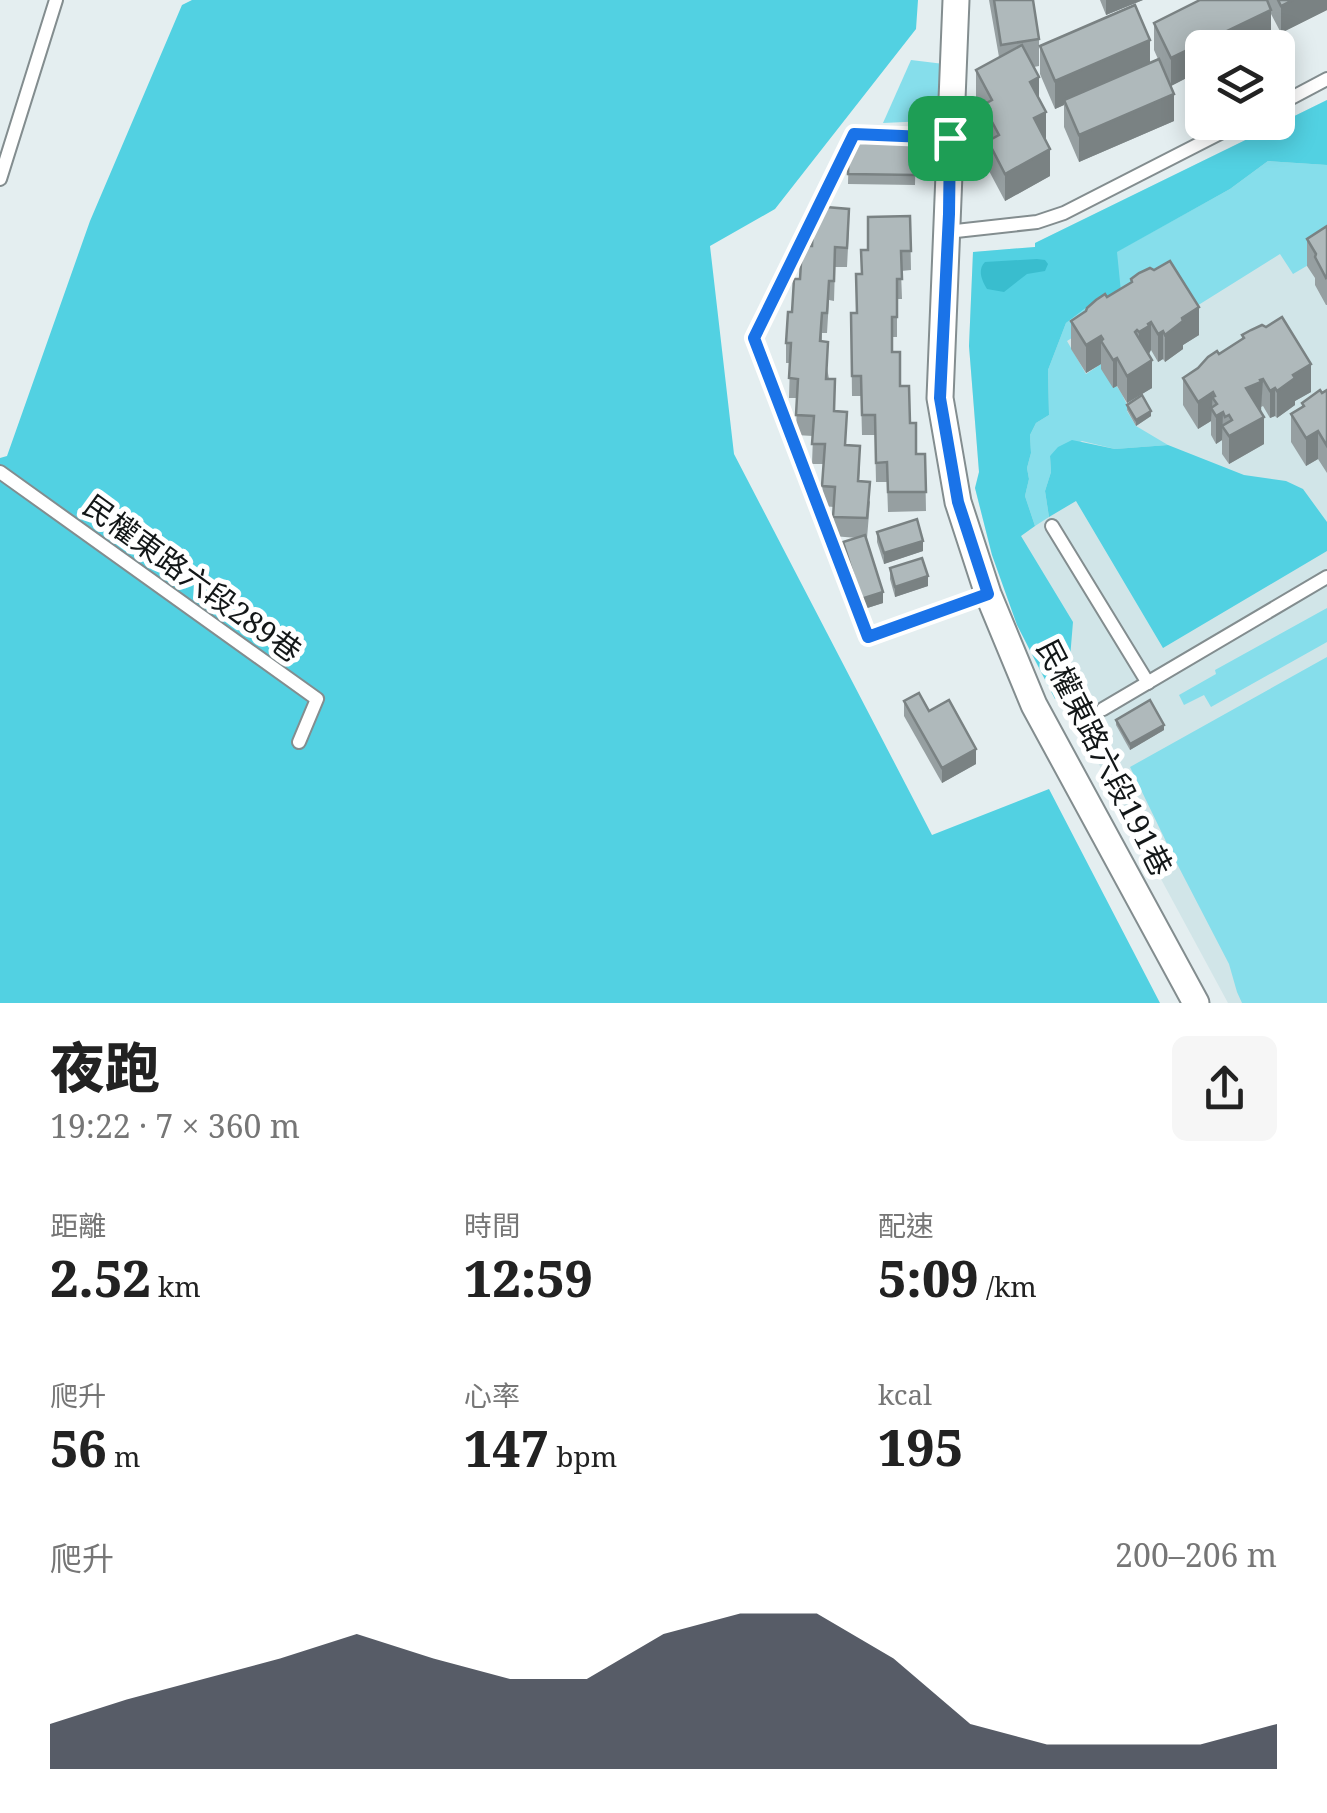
<!DOCTYPE html>
<html lang="zh-TW">
<head>
<meta charset="utf-8">
<style>
	:root { --surface:#fff; --page:#f6f6f6; --text:#222; --muted:#767676; --accent:#111827 }
	body { margin:0; font-family:"Noto Serif","Noto Sans TC",serif; background:var(--page); color:var(--text); height:100vh; display:flex; flex-direction:column; font-size:38px; white-space:nowrap }
	* { box-sizing:border-box; margin:0 }
	p { font-size:32px; color:var(--muted) }
	.icon { flex:none; width:55px; height:55px; fill:none; stroke:currentColor; stroke-width:2; stroke-linecap:round; stroke-linejoin:round }
	.map { position:relative; height:1003px; overflow:hidden }
	.details { display:flex; flex-direction:column; background:var(--surface); flex:1 }
	.details>* { flex:none }
	.tools { position:absolute; left:1185px; top:30px; display:grid; gap:20px }
	.tools a { display:grid; place-items:center; width:110px; height:110px; border-radius:15px; background:var(--surface); box-shadow:0 5px 25px #0003; font-size:50px }
	.pin { position:absolute; display:grid; place-items:center; width:85px; height:85px; color:#fff; margin:-42px; border-radius:20px; box-shadow:0 5px 15px #0006 }
	.round { display:grid; place-items:center; flex:none; width:105px; height:105px; border-radius:15px; background:var(--page) }
	.overview { display:flex; align-items:center; justify-content:space-between; height:170px; padding:0 50px }
	h1 { font-size:55px; font-weight:800; line-height:75px }
	.metrics { display:grid; grid-template-columns:repeat(3,1fr); gap:15px; height:170px; padding:10px 50px }
	.metrics div { display:grid; align-content:center }
	.metrics b { font-size:50px; font-weight:800 }
	.metrics small { font-size:28px; font-weight:400 }
	.metrics p { font-size:28px }
	.chart { height:280px; padding:20px 50px }
	.chart p { display:flex; justify-content:space-between }
	.chart svg { width:100%; height:180px; margin-top:10px; fill:var(--accent); opacity:.7 }
	.map>svg:first-child { display:block }
	.built { fill:#d1e5e8 }
	.green { fill:#86deeb }
	.forest { fill:#52d1e2 }
	.water { fill:#39bdce }
	.lines { fill:none; stroke-linecap:round; stroke-linejoin:round }
	.lane-casing { stroke:#838d8f; stroke-width:16 }
	.street-casing { stroke:#838d8f; stroke-width:29 }
	.lane { stroke:#fff; stroke-width:12 }
	.street { stroke:#fff; stroke-width:25 }
	.wall { fill:#969fa1 }
	.shaded-wall { fill:#7a8283 }
	.building { fill:#afb9bb; stroke:#7a8283; stroke-width:2.5 }
	.route-casing { stroke:#fff; stroke-width:20 }
	.route { stroke:#1a73e8; stroke-width:12 }
	.labels { text-anchor:middle; stroke-width:10; stroke-linejoin:round; paint-order:stroke }
	.street-label { font-size:30px; fill:#131718; stroke:#fff }
</style>
</head>
<body>
<div class="map">
<svg width="1327" height="1003" viewBox="0 0 1327 1003">
	<rect width="100%" height="100%" fill="#e4eef0"/>
	<path class="built" d="M1327,100V1003H1228L1062,696L1055,699L1036,663L1017,625L992,555L975,488L979,472L969,346L973,252L1035,247V243Z"/>
	<g class="green">
		<path d="M911,60L944,64L949,120L883,123Z"/>
		<path d="M1268,161L1327,165V254L1293,274L1280,254L1192,309L1171,276L1067,341L1086,374L1101,364C1103,376 1111,379 1118,388C1123,395 1125,401 1129,409L1127,411L1136,426L1168,445L1115,449L1082,441L1050,456L1051,472L1045,491L1049,517L1035,526L1025,496L1029,479L1027,468L1031,453L1030,435L1036,423L1049,415L1048,370L1066,323L1099,298L1116,252L1230,189Z"/>
		<path d="M1327,608V642L1211,707L1204,695L1184,705L1179,695L1216,674L1215,670Z"/>
		<path d="M1327,657V1003H1242L1237,992L1229,964L1173,856L1130,767Z"/>
	</g>
	<g class="forest">
		<path d="M192,0H918L916,29L775,209L710,246L734,454L932,835L1049,789L1160,1003H0V458L7,456L90,221L182,5Z"/>
		<path d="M1327,100V165L1268,161L1230,189L1117,252L1121,292L1099,298L1066,323L1048,370L1049,415L1036,423L1030,435L1031,453L1027,468L1029,479L1025,496L1035,526L1021,536L1073,622L1069,670L1076,681L1055,699L1017,625L992,555L975,488L979,472L969,346L973,252L1035,247V243Z"/>
		<path d="M1072,440L1115,449L1168,445L1244,475L1286,481L1303,489L1327,522V551L1163,648L1076,501L1049,517L1045,491L1051,472L1050,456L1058,447Z"/>
	</g>
	<path class="water" d="M1037,259L1045,260L1048,264L1045,271L1027,274L1004,292L987,289C982,281 977,270 985,262Z"/>
	<g class="lines">
		<g class="lane-casing">
			<g id="lane">
				<path d="M1278,105L1327,79"/>
				<path d="M950,138L854,134L754,338L868,637L988,594"/>
				<path d="M0,179L56,0"/>
				<path d="M947,232L1037,222L1064,213L1242,122"/>
				<path d="M0,472L317,699L299,742"/>
				<path d="M1052,526L1148,683"/>
				<path d="M1103,709L1327,577"/>
			</g>
		</g>
		<g class="street-casing">
			<path id="street" d="M956,0L940,398L958,502L988,594L1034,705L1196,1003"/>
		</g>
		<use href="#lane" class="lane"/>
		<use href="#street" class="street"/>
	</g>
	<g class="wall">
		<path d="M989,0H1033L1039,39V66L1034,67L1046,140L1050,176L1005,201L988,169V141L983,132V111L976,97V70L999,57Z"/>
		<path d="M1100,0H1143L1106,15Z"/>
		<path d="M1200,0H1327V10L1281,33L1271,14V37L1250,48H1202V70L1171,86L1174,121L1079,162L1064,127V105L1055,109L1040,74V46L1150,63L1158,59L1154,50V23Z"/>
		<path d="M849,140L916,142L915,185L848,184Z"/>
		<path d="M910,216L911,270L901,271L902,299H897V337H892V352L916,454H925L926,511L888,512L887,482H876L875,435H862L861,396H852L851,313H856L868,250Z"/>
		<path d="M1327,226V305H1326L1315,285V278L1307,266V239Z"/>
		<path d="M849,228L847,267H835L834,301L829,300L827,333H822V341L835,411L846,445L860,466L859,481L870,502L867,538H866L883,603L861,610L843,553V542L857,538L833,536L834,507L822,506L823,464H812L813,436L796,435L797,398H789L790,363H786V343L792,312L800,279L812,246Z"/>
		<path d="M1131,279L1199,335L1183,345V349L1165,362L1163,359L1158,362L1151,350L1149,351L1152,388L1127,403L1117,386L1113,388L1101,369V364L1086,373L1071,349V321L1131,283Z"/>
		<path d="M1242,335L1311,392L1295,401V405L1277,418L1275,416L1270,418L1263,406L1261,407L1264,444L1229,464L1222,454V440L1216,444L1211,435V421L1198,429L1183,405V378L1242,339Z"/>
		<path d="M1327,390V473L1318,459L1306,466L1291,442V414L1302,407V403Z"/>
		<path d="M1127,405L1151,416L1136,426L1127,410Z"/>
		<path d="M877,532L923,551L884,564L877,542Z"/>
		<path d="M890,568L928,586L895,597L890,579Z"/>
		<path d="M904,701L929,711L976,764L942,783L904,716Z"/>
		<path d="M1116,720L1164,730L1130,750L1116,725Z"/>
	</g>
	<g class="shaded-wall">
		<path d="M1106,0H1143L1106,15Z"/>
		<path d="M1293,0H1327V10L1281,33V6Z"/>
		<path d="M1271,10V37L1250,48H1202V70L1171,86V58Z"/>
		<path d="M1150,40V68L1064,100V105L1055,109V81Z"/>
		<path d="M1039,77V104L1030,82Z"/>
		<path d="M1174,94V121L1079,162V135Z"/>
		<path d="M1046,112V140L1034,118Z"/>
		<path d="M1050,149V176L1005,201V174Z"/>
		<path d="M1199,307V335L1183,345V349L1165,362V335L1182,318Z"/>
		<path d="M1151,322V350L1149,354L1139,360V332Z"/>
		<path d="M1163,331V359L1158,362V334Z"/>
		<path d="M1101,336V364L1086,373V345Z"/>
		<path d="M1117,358V386L1113,388V360Z"/>
		<path d="M1152,360V388L1127,403V376Z"/>
		<path d="M1311,364V392L1295,401V405L1277,418V391L1293,375Z"/>
		<path d="M1263,379L1261,410L1246,416V388Z"/>
		<path d="M1275,388V416L1270,418V391Z"/>
		<path d="M1213,392L1211,421L1198,429V402Z"/>
		<path d="M1151,411V416L1136,426V420Z"/>
		<path d="M1223,412L1222,440L1216,444V416Z"/>
		<path d="M1264,417V444L1229,464V436Z"/>
		<path d="M1318,431V459L1306,466V438Z"/>
		<path d="M923,541V551L884,564V553Z"/>
		<path d="M928,576V586L895,597V587Z"/>
		<path d="M883,592V603L861,610V599Z"/>
		<path d="M1164,725V730L1130,750V744Z"/>
		<path d="M976,749V764L942,783V768Z"/>
	</g>
	<g class="building">
		<path d="M994,0H1033L1039,39L1001,45Z"/>
		<path d="M1200,0H1267L1271,10L1171,58L1154,23Z"/>
		<path d="M1278,0H1293L1281,6Z"/>
		<path d="M1135,5L1150,40L1055,81L1040,46Z"/>
		<path d="M1022,45L1039,77L1030,82L1046,112L1034,118L1050,149L1005,174L988,141L999,135L983,105L992,100L976,70Z"/>
		<path d="M1159,59L1174,94L1079,135L1064,100Z"/>
		<path d="M849,140L916,142L915,175L848,174Z"/>
		<path d="M814,206L849,209L847,248L835,247L834,281H829L827,313H822L820,341L828,342L826,379H835L834,411L847,412L845,445L860,446L858,481L870,482L867,518L833,517L835,487L822,486L825,444H812L814,416L796,415L798,379L789,378L791,343H786L788,312H792L794,279H800L802,246H812Z"/>
		<path d="M910,216L911,251H901L902,279H897V317H892V352H900V386H909L910,423H916V454H925L926,492H888L887,462L876,463L875,415H862L861,376H852L851,313H857L856,274H862L861,250H868V217Z"/>
		<path d="M1327,226V277L1326,278L1315,257L1316,254L1307,239Z"/>
		<path d="M1170,261L1199,307L1182,318L1183,321L1165,335L1163,331L1158,334L1151,322L1148,324L1149,326L1139,332L1137,330L1135,332L1152,360L1127,376L1117,358L1113,360L1101,341L1103,339L1101,336L1086,345L1071,321L1086,311L1087,308L1096,300L1105,294L1107,297L1132,282L1131,279L1139,273L1150,268L1154,270Z"/>
		<path d="M1282,317L1311,364L1293,375L1295,378L1277,391L1275,388L1270,391L1263,379L1260,380L1261,382L1246,388L1264,417L1229,436L1222,426L1232,420L1229,415L1225,417L1223,412L1216,416L1211,408L1217,404L1212,397L1215,396L1213,392L1198,402L1183,378L1198,368L1208,357L1217,351L1219,354L1244,338L1242,335L1251,330L1262,325L1266,327Z"/>
		<path d="M1320,390L1322,393L1327,390V446L1318,431L1306,438L1291,414L1304,406L1302,403Z"/>
		<path d="M1142,395L1151,411L1136,420L1127,405Z"/>
		<path d="M917,519L923,541L884,553L877,532Z"/>
		<path d="M865,535L883,592L861,599L843,542Z"/>
		<path d="M922,558L928,576L895,587L890,568Z"/>
		<path d="M919,693L929,711L949,700L976,749L942,768L904,701Z"/>
		<path d="M1150,700L1164,725L1130,744L1116,720Z"/>
	</g>
	<g class="lines">
		<g class="route-casing">
			<path id="route" d="M854,134L950,138L949,214L940,398L958,502L988,594L868,637L754,338Z"/>
		</g>
		<use href="#route" class="route"/>
	</g>
	<g class="labels">
		<g class="street-label">
			<text transform="translate(192 579) rotate(36)" y="10">民權東路六段289巷</text>
			<text transform="translate(1104 758) rotate(63)" y="10">民權東路六段191巷</text>
		</g>
	</g>
</svg>
<div class="tools">
<a><svg class="icon" aria-label="layers" viewBox="0 0 24 24"><path d="M12 4l9 5-9 5-9-5zM3 14l9 5 9-5"/></svg></a>
</div>
<div class="pin" style="left:950px;top:138px;background:#1e9e55"><svg class="icon" aria-label="arrive" viewBox="0 0 24 24"><path d="M6 21V4h12l-3 4 3 4H6"/></svg></div>
</div>
<section class="details">
<div class="overview"><div><h1>夜跑</h1><p>19:22 · 7 × 360 m</p></div><a class="round"><svg class="icon" aria-label="share" viewBox="0 0 24 24"><path d="M12 15V3M7 8l5-5 5 5M5 13v7h14v-7"/></svg></a></div>
<div class="metrics">
<div><p>距離</p><b>2.52<small> km</small></b></div>
<div><p>時間</p><b>12:59</b></div>
<div><p>配速</p><b>5:09<small> /km</small></b></div>
</div>
<div class="metrics">
<div><p>爬升</p><b>56<small> m</small></b></div>
<div><p>心率</p><b>147<small> bpm</small></b></div>
<div><p>kcal</p><b>195</b></div>
</div>
<div class="chart"><p><span>爬升</span>200–206 m</p>
<svg viewBox="0 0 160 44" preserveAspectRatio="none"><path d="M0 44V33L10 27L20 22L30 17L40 11L50 17L60 22L70 22L80 11L90 6L100 6L110 17L120 33L130 38L140 38L150 38L160 33V44z"/></svg>
</div>
</section>
</body>
</html>
